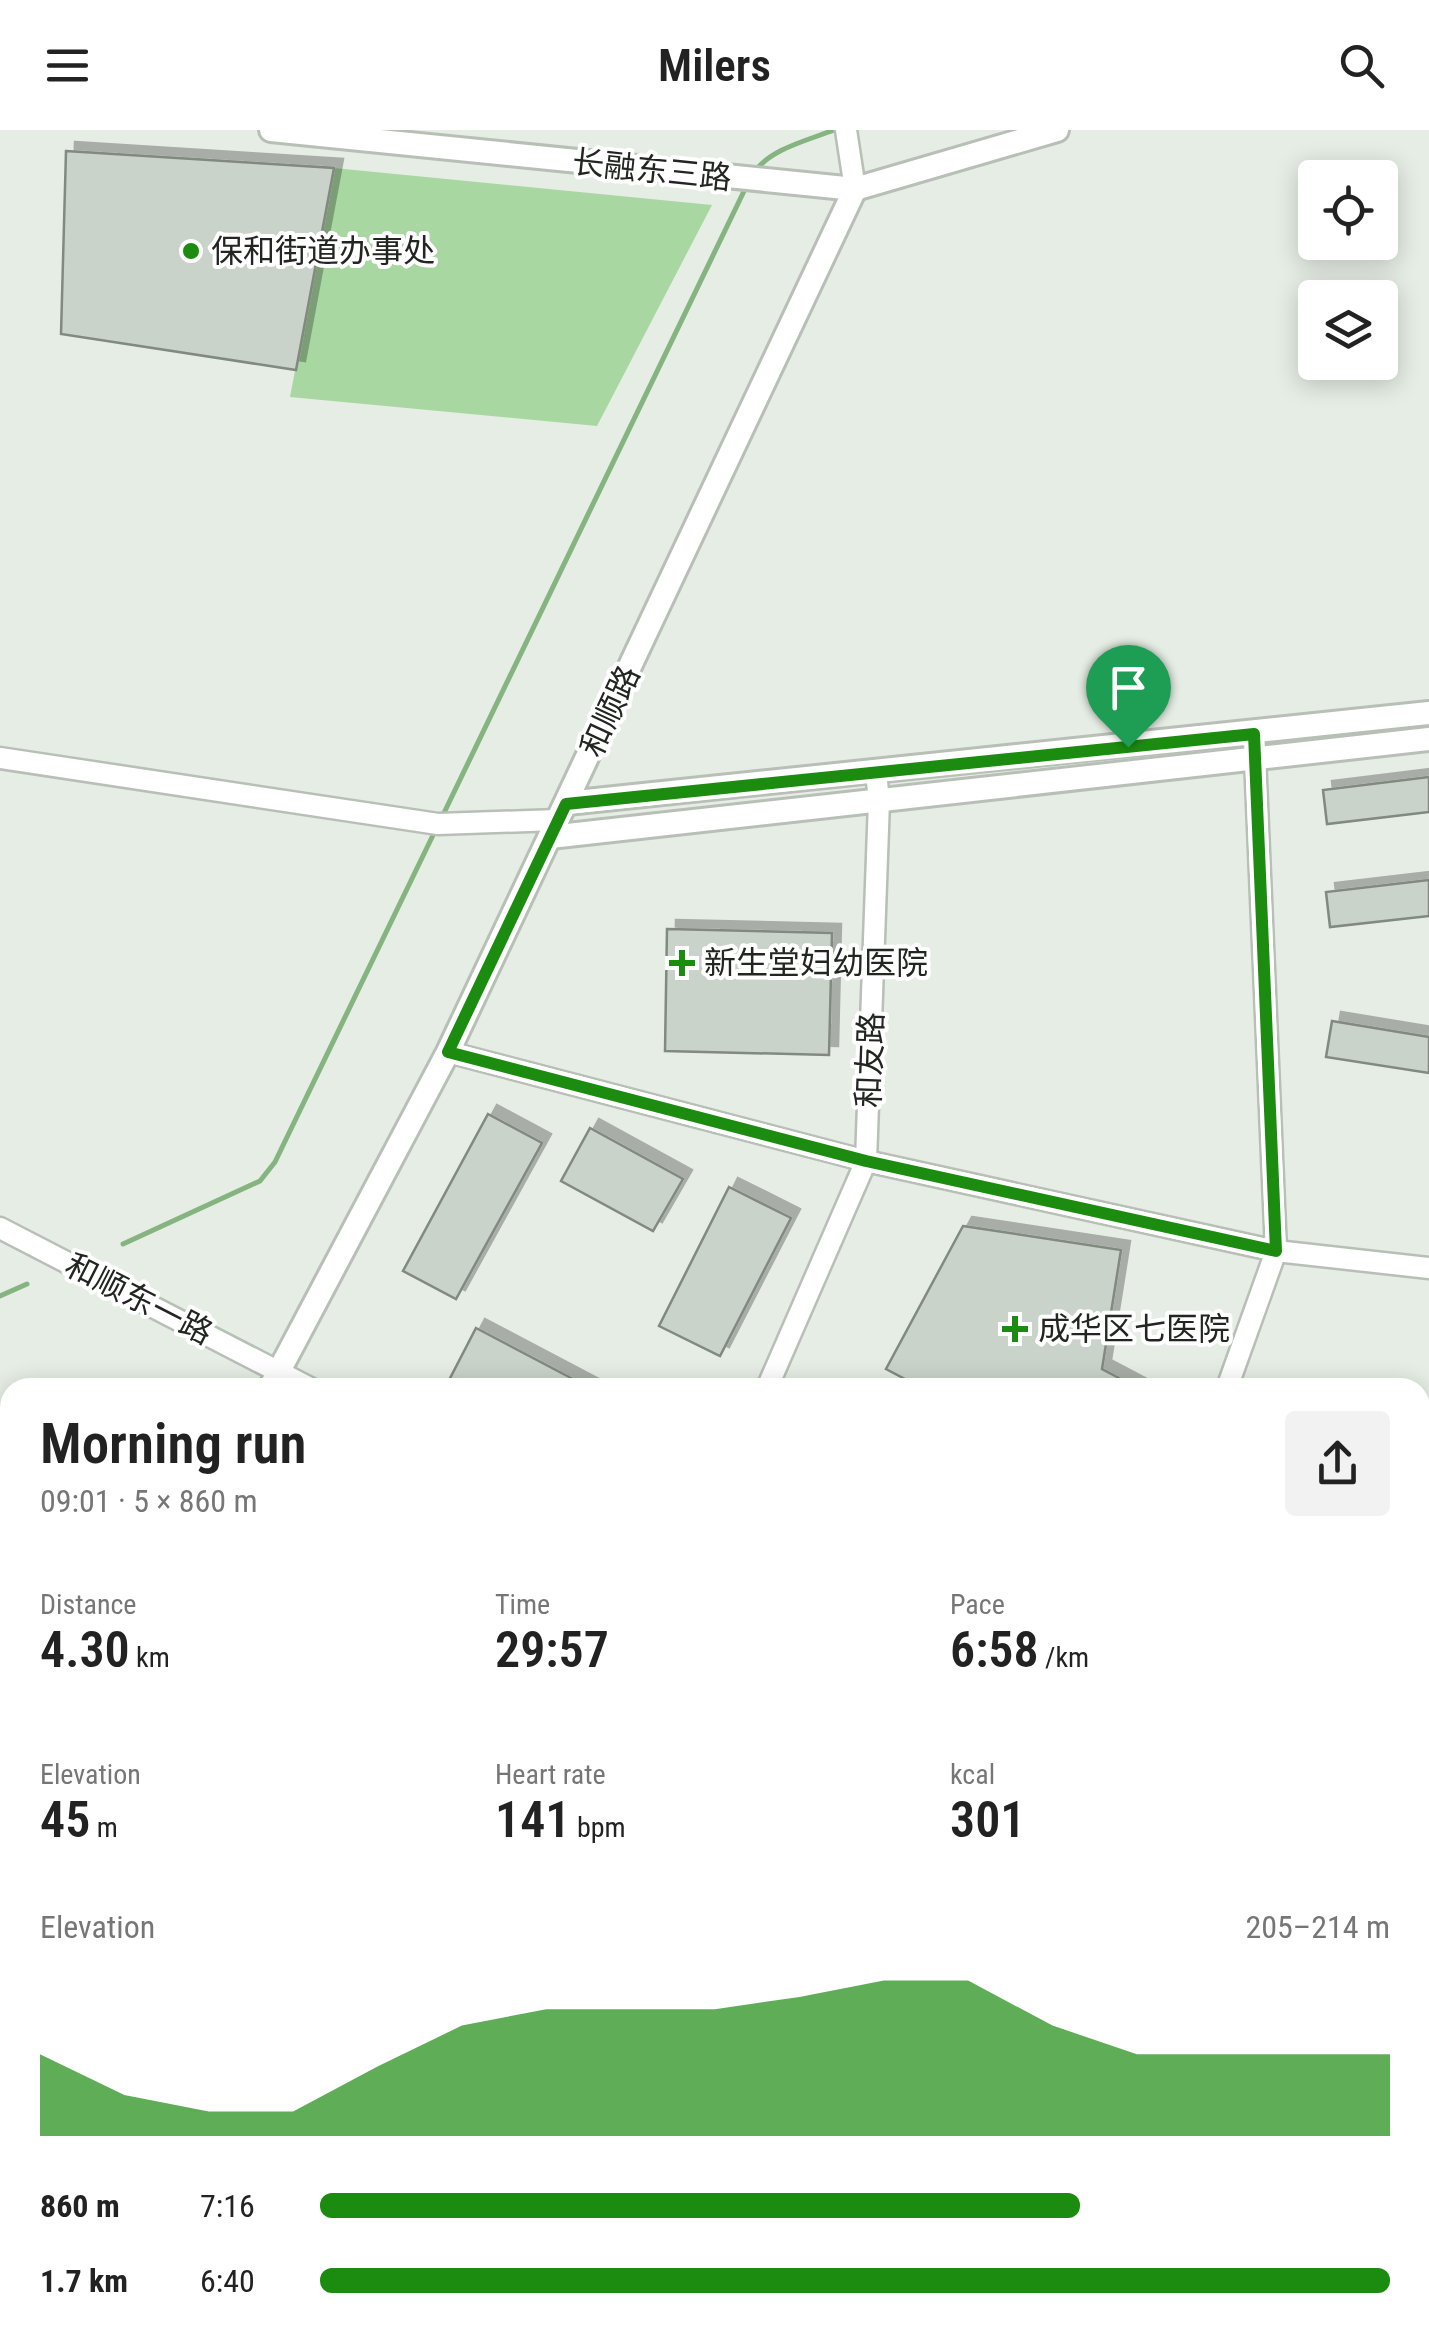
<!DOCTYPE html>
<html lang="en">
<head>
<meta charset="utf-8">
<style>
	:root { --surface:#fff; --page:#f2f2f2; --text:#222; --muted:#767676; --accent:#1c8c11 }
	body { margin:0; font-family:"Roboto Condensed","Noto Sans SC",sans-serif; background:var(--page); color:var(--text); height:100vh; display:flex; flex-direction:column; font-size:38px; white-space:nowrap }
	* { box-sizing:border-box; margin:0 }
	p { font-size:32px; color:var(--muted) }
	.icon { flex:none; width:55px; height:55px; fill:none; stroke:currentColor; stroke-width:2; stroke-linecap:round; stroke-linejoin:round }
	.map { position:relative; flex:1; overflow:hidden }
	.drawer { position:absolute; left:0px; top:1248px; width:1430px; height:962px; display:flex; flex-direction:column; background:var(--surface); border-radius:30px 30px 0 0; box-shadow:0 5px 25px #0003 }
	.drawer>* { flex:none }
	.tools { position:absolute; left:1298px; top:30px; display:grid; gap:20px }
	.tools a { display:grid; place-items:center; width:100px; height:100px; border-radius:10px; background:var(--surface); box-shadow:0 5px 25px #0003; font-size:50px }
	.pin { position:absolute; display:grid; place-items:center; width:85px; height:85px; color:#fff; margin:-102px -42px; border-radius:50% 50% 50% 0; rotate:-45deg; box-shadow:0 0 10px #0007 }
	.pin .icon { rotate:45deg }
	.round { display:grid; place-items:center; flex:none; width:105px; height:105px; border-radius:10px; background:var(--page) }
	.headline { display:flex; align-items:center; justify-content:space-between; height:170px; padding:0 40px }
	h1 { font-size:55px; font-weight:600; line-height:75px }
	.stats { display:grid; grid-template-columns:repeat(3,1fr); gap:15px; height:170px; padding:10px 40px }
	.stats div { display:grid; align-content:center }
	.stats b { font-size:50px; font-weight:600 }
	.stats small { font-size:28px; font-weight:400 }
	.stats p { font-size:28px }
	.chart { height:280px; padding:20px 40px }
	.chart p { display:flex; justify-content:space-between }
	.chart svg { width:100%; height:180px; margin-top:10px; fill:var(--accent); opacity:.7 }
	ul { padding:0 40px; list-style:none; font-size:32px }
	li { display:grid; grid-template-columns:160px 120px 1fr; align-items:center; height:75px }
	li i { height:25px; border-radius:12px; background:var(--accent) }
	header { display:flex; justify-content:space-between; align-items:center; height:130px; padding:0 40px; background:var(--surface); font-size:45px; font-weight:600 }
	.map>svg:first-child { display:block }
	.green { fill:#a8d7a2 }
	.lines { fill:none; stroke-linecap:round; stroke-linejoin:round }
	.stream { stroke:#85b480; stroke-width:5 }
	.building { fill:#cad3c9; stroke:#828981; stroke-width:2.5; filter:url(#shadow) }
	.service-casing { stroke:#b7bfb6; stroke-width:15 }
	.minor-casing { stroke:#b7bfb6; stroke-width:25 }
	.tertiary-casing { stroke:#b7bfb6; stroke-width:28 }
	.path { stroke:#828881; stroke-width:4; stroke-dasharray:8 8; stroke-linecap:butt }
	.service { stroke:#fff; stroke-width:10 }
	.minor { stroke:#fff; stroke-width:20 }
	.tertiary { stroke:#fff; stroke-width:22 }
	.route-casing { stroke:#fff; stroke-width:20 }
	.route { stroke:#1c8c11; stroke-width:12 }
	.poi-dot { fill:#1c8c11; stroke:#fff; stroke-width:4 }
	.labels { text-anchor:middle; stroke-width:8; stroke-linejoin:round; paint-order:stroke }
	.street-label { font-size:32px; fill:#222521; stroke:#fff }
	.poi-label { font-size:32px; fill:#222521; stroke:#fff; text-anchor:start }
</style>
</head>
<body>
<header><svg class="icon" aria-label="menu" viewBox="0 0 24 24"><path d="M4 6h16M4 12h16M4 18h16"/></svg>Milers<svg class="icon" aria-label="search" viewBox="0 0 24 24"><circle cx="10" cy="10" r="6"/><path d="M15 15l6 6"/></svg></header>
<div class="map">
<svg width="1429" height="2209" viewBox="0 0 1429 2209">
	<defs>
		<filter id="shadow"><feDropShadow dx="9" dy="-9" stdDeviation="0" flood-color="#0004"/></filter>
	</defs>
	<rect width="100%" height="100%" fill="#e5ede4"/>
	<path class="green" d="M334,38L712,75L597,296L290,267Z"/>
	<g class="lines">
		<g class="stream">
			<path d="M754,43C769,19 809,10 834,0"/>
			<path d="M442,687L746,57"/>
			<path d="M123,1114L260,1051L275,1032L435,701"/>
			<path d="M0,1166L27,1154"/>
		</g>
	</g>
	<g class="building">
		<path d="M66,21L334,38L296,240L61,204Z"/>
		<path d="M1429,647V682L1327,694L1323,660Z"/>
		<path d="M1429,750V786L1330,797L1326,762Z"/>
		<path d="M667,799L832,803L829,925L665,921Z"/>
		<path d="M1332,891L1429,907V943L1326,927Z"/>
		<path d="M488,984L542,1013L456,1169L403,1141Z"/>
		<path d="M590,998L683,1049L653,1101L561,1051Z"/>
		<path d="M729,1057L791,1088L720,1226L659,1196Z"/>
		<path d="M963,1096L1121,1120L1102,1239L1138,1258H922L886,1239Z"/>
		<path d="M476,1198L590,1258H445Z"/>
	</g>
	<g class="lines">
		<g class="service-casing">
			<path id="service" d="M1184,2209L1188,2200"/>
		</g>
		<g class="minor-casing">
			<g id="minor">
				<path d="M846,0L855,59"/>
				<path d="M0,628L438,694L558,690"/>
				<path d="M448,922L866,1031L1276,1121L1429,1138"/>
				<path d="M0,1098L310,1258"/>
				<path d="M767,1258L866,1031L879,671L876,642"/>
				<path d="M1227,1258L1276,1121L1254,604"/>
				<path d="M0,1517L10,1541"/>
				<path d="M1420,1834L1429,1839"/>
				<path d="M590,2200L598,2209"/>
				<path d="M285,2209L290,2200"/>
				<path d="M529,2209L537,2200"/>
			</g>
		</g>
		<g class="tertiary-casing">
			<g id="tertiary">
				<path d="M271,0L855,59L1057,0"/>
				<path d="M567,673L1429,583"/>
				<path d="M550,707L1429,609"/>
				<path d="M270,1258L448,922L855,59"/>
			</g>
		</g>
		<g class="path">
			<path d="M629,2200L638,2209"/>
			<path d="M747,2200L753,2209"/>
			<path d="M677,2209L693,2200"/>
		</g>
		<use href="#service" class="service"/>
		<use href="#minor" class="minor"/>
		<use href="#tertiary" class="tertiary"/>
	</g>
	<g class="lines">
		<g class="route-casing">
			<path id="route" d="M1254,604L1276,1121L866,1031L448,922L566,674Z"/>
		</g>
		<use href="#route" class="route"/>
	</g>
	<g class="poi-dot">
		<circle cx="191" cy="121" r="10"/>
		<path d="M677 818h10v10h10v10h-10v10h-10v-10h-10v-10h10z"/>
		<path d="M1010 1184h10v10h10v10h-10v10h-10v-10h-10v-10h10z"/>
	</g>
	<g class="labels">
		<g class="street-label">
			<text transform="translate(652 40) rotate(6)" y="11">长融东三路</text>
			<text transform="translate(610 581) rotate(-65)" y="11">和顺路</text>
			<text transform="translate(870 930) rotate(-88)" y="11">和友路</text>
			<text transform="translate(139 1169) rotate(27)" y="11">和顺东一路</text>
		</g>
		<g class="poi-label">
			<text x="211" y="132">保和街道办事处</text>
			<text x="704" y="844">新生堂妇幼医院</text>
			<text x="1038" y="1210">成华区七医院</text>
		</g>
	</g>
</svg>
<div class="tools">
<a><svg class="icon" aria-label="locate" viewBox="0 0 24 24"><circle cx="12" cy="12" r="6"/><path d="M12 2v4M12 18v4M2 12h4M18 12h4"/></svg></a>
<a><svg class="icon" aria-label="layers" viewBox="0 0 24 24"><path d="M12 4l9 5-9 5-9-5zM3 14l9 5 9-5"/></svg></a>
</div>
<div class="pin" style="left:1128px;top:617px;background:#1e9e55"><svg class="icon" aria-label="arrive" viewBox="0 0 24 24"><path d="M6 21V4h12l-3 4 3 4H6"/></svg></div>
<section class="drawer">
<div class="headline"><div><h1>Morning run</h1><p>09:01 · 5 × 860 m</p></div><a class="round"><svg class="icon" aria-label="share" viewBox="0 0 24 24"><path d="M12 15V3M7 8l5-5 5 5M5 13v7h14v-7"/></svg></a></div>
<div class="stats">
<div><p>Distance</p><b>4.30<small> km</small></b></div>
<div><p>Time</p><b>29:57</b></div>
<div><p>Pace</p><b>6:58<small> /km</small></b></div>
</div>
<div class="stats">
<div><p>Elevation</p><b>45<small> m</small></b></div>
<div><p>Heart rate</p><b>141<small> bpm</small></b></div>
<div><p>kcal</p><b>301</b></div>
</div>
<div class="chart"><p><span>Elevation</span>205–214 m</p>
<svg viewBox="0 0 160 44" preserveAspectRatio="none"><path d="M0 44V24L10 34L20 38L30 38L40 27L50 17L60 13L70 13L80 13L90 10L100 6L110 6L120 17L130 24L140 24L150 24L160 24V44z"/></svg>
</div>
<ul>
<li><b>860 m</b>7:16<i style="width:71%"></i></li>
<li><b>1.7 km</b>6:40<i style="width:100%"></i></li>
</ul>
</section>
</div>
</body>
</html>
